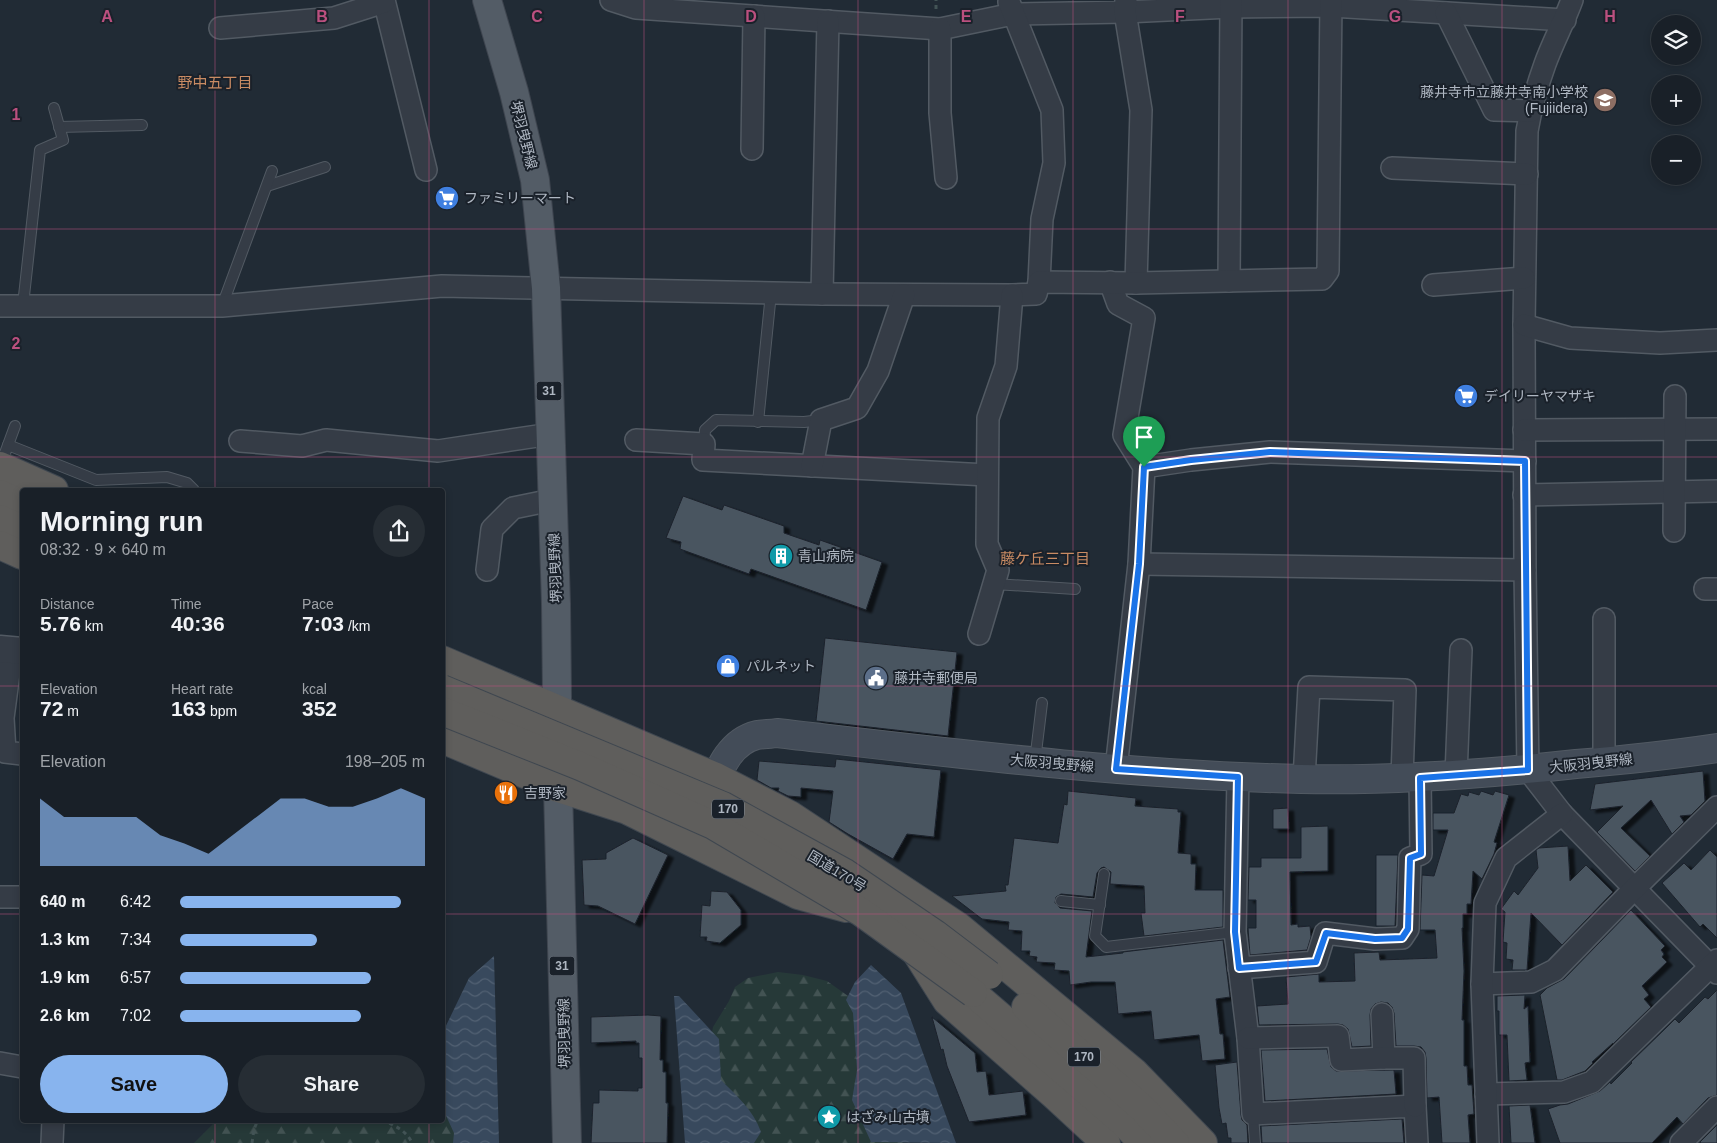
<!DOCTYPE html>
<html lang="en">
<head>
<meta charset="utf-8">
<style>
	:root { --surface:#192028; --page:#262d34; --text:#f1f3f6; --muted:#9fa3a8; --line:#373e45; --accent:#88b4ee }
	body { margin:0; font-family:Arial,"Noto Sans JP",sans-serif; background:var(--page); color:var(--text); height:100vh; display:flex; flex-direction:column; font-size:19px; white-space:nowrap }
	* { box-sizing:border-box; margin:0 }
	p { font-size:16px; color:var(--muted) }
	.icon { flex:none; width:28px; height:28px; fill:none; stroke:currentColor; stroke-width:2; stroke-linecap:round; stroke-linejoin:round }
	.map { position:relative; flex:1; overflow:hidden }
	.drawer { position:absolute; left:20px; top:488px; width:425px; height:635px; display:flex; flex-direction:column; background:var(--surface); border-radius:5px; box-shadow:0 2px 8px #0003,0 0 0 1px var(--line) }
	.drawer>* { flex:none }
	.fabs { position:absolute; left:1651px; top:15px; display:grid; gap:10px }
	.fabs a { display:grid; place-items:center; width:50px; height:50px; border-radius:50%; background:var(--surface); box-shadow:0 2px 8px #0003,0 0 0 1px var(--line); font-size:25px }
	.pin { position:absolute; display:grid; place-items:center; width:42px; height:42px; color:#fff; margin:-51px -21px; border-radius:50% 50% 50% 0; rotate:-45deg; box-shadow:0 0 5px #0007 }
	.pin .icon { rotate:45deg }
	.round { display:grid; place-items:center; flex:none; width:52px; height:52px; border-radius:26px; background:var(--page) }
	.headline { display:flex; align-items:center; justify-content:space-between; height:85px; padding:0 20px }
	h1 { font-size:28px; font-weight:700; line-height:38px }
	.metrics { display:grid; grid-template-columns:repeat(3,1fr); gap:8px; height:85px; padding:5px 20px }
	.metrics div { display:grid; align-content:center }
	.metrics b { font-size:21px; font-weight:700 }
	.metrics small { font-size:14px; font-weight:400 }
	.metrics p { font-size:14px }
	.chart { height:140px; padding:10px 20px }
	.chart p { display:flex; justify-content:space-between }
	.chart svg { width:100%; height:90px; margin-top:5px; fill:var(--accent); opacity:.7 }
	.primary-button { display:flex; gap:10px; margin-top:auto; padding:10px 20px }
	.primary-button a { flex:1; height:58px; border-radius:30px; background:var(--accent); color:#111; font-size:20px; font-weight:700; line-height:58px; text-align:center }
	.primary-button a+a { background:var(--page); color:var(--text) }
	ul { padding:0 20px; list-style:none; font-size:16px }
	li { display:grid; grid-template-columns:80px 60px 1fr; align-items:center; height:38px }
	li i { height:12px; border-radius:6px; background:var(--accent) }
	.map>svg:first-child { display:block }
	.forest { fill:url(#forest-firs) }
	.water { fill:url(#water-waves) }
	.building { fill:#4a5561; stroke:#1c232c; filter:url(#shadow) }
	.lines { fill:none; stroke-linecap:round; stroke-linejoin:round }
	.service-casing { stroke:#525a63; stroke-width:12 }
	.minor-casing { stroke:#525a63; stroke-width:24 }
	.tertiary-casing { stroke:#525a63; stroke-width:29 }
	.secondary-casing { stroke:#525a63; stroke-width:30 }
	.primary-casing { stroke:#3e454f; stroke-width:30 }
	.trunk-casing { stroke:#3f4750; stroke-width:30 }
	.path { stroke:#435456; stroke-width:3; stroke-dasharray:4 4; stroke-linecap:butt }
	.service { stroke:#353c46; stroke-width:10 }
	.minor { stroke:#353c46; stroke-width:21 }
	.tertiary { stroke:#353c46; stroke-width:26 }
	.secondary { stroke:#434c58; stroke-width:28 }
	.primary { stroke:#535c66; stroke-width:28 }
	.trunk { stroke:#5f5e5c; stroke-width:28 }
	.trunk-bridge-casing { stroke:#3f4750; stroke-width:30; stroke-linecap:butt }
	.trunk-bridge { stroke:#5f5e5c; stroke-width:28 }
	.route-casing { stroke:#fff; stroke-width:10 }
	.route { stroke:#1a73e8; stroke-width:6 }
	.grid { fill:none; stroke:#bb507f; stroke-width:1; stroke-opacity:0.55 }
	.labels { text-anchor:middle; stroke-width:4; stroke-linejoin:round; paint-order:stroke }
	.shield { fill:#1a212a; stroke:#828a94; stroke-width:1 }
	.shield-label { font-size:12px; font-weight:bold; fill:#afb7c2 }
	.poi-label { font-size:14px; fill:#afb7c2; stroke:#1a212a; text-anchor:start }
	.street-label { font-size:14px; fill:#afb7c2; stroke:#1a212a }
	.neighbourhood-label { font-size:15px; fill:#c98b63; stroke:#1a212a }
	.grid-label { font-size:16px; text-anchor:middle; font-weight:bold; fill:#bb507f; stroke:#1a212a; stroke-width:4; stroke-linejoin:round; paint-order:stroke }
</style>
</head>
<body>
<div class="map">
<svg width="1717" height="1143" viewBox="0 0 1717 1143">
	<defs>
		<pattern id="forest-firs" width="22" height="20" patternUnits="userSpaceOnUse" patternTransform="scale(1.25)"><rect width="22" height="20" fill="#263938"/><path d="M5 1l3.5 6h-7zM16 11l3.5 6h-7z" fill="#435353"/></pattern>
		<pattern id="water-waves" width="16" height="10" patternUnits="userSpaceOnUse" patternTransform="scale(1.25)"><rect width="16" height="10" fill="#38495d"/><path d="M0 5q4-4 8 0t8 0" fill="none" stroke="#526173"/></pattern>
		<filter id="shadow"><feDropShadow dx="5.5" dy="3" stdDeviation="1" flood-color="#0009"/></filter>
	</defs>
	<rect width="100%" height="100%" fill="#212b35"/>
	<g class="forest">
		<path d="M778,972L803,975L827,981L848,996L903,1143H729L708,1054L713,1027L729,1001L735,987L748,978Z"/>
		<path d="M443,1100L459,1143H194L217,1120H442Z"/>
	</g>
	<g class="water">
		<path d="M494,956L499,1143H453L454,1133L443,1109V1032L469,978Z"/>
		<path d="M871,965L901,993L956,1143L871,1142L852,1100L857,1070L853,1013L846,1000L855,982Z"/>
		<path d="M674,996H679L719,1039L721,1080C737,1096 753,1110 761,1132L754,1143H685Z"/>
	</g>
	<g class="building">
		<path d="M683,496L722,510L724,505L784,526V533L819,545L820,540L882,562L866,610L751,569L749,574L680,549L681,542L666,538Z"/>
		<path d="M825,638L957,652L948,736L816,721Z"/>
		<path d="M836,759L941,770L934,837L907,834L893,859L848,834L829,822L833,791L801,788V797L788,796L778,791L779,788H771L757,780L759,761L835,767Z"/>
		<path d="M1703,771L1705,801L1691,815L1680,816L1684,822L1672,834L1651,800L1621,828L1650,856L1635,871L1597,832L1623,806L1590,810L1595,784Z"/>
		<path d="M1068,791L1136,798L1135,806L1178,809V812H1181L1178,853L1191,854V864H1196L1195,890H1223V927L1144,936L1141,913H1145L1144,886L1110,884L1111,872L1104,867L1101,868L1097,873L1093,897L1061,894L1056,897L1055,903L1060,908L1092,911L1086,957L1123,953V952L1223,940L1230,997L1216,999L1220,1034H1223L1225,1059L1202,1061L1199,1035L1154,1040L1151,1011L1118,1014L1115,982H1091L1070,985L1069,971L1054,970L1055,963L1036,962L1037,957L1029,956L1030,951H1021L1022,931L1008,930L1009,922L982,919L952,896L1006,891L1005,885H1008L1014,838L1058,843L1064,804L1067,805Z"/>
		<path d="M1481,791L1493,795L1495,791L1509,795L1494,842L1497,843L1494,854L1482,879L1473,871L1471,904H1467V914H1463V928H1462L1464,971L1462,1020H1464V1066H1467L1468,1085H1472L1474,1114L1468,1115L1470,1143H1442L1439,1097L1427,1098L1426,1058L1425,1052L1421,1047L1414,1046H1396L1394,1013L1392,1007L1388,1003L1381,1002L1375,1004L1371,1009L1370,1015L1371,1046L1352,1047L1348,1029L1343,1025L1338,1024L1259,1025L1257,1006L1288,1004L1286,977L1319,974V982L1355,981L1354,953L1379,952L1380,960L1437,958L1435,930H1420L1422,875L1434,876L1448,830H1433V813H1454L1461,794L1468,796L1469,792L1479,795Z"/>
		<path d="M1288,808L1289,829H1273V809Z"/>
		<path d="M1328,826V871L1290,872L1291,925L1298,924V927L1310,926L1311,937L1307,950L1250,955L1248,928H1256V900H1248L1249,867H1261V858H1301V827Z"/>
		<path d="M633,838L668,855L635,924L598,906L584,905L582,860L606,859V853Z"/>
		<path d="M1568,846L1570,881L1586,865L1613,892L1562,945L1531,913L1527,970H1512L1513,960L1506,959L1507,943L1503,942L1505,912L1501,909L1514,891L1518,895L1538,868L1536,850L1539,848Z"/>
		<path d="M1710,850L1717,857V938L1703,924L1700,927L1662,883L1684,863L1691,870Z"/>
		<path d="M1376,855H1398L1395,926H1376Z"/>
		<path d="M711,891L727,892L741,910V925L720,943L706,941L707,937H700L702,905L710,906Z"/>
		<path d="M1631,910L1665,946L1661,950L1664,954L1662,957L1667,962L1642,986L1649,995L1644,999L1651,1007L1613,1044V1043L1592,1062L1593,1063L1585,1071L1562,1080H1557L1540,995L1547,988L1564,979Z"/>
		<path d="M1717,990V1095L1708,1098L1683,1124L1677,1117L1652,1143H1560L1548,1109L1560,1105L1568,1104L1600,1091L1610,1082L1611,1084L1632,1063L1631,1062L1668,1026L1675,1019L1679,1023L1705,997L1708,999Z"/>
		<path d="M1525,995L1524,1009L1528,1006L1530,1062L1525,1063L1527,1080L1509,1081L1507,1035H1499V1011H1497V996Z"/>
		<path d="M648,1015L661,1016L660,1060H663V1072H666V1103H668L667,1143H591L593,1103H599V1090L638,1091V1088H642V1058H639V1043H636V1041L591,1043V1017Z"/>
		<path d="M932,1017L975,1053L977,1072L986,1071L989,1095L1023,1091L1026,1115L969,1122L947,1066L943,1049L941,1050Z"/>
		<path d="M1327,1049L1331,1067L1336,1071L1394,1070L1396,1094L1265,1101L1261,1050Z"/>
		<path d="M1237,1062L1241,1115L1242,1120L1247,1125L1248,1143H1231V1138H1228L1226,1123L1222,1124L1219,1108L1215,1065Z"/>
		<path d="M1530,1105L1535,1143H1511L1509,1106Z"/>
		<path d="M1402,1119L1404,1143H1262L1261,1126Z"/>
		<path d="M1717,1125V1143H1701L1700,1142Z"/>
	</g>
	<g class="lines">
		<g class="service-casing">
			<g id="service">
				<path d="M59,127L142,125"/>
				<path d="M267,186L325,167"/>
				<path d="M23,305L40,150L63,140L54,108"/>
				<path d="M222,306L272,171"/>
				<path d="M758,422L771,293"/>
				<path d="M704,444L705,430L716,420L804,422L821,420"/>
				<path d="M8,445L15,426"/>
				<path d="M1,464L8,445L96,480L167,477L187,483L194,490"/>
				<path d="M994,584L1075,589"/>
				<path d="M1035,761L1042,703"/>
				<path d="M1104,874L1095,936L1106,947L1235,932"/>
				<path d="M1061,901L1100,905"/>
				<path d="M1253,1114L1255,1143"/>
			</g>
		</g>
		<g class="minor-casing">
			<g id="minor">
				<path d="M384,0L426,170"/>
				<path d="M611,0L636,8L940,29L1013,14L1125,12L1231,7L1331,6L1565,20"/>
				<path d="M1126,0L1125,12L1141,110L1136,283"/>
				<path d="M1572,0C1564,22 1553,42 1545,64C1537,86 1531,108 1527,131L1524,325L1525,570L1528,770L1562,814L1717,973"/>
				<path d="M1009,2L1052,110L1054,163L1042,219L1039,282"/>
				<path d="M1446,13L1494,110L1531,111"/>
				<path d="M220,28L334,18L384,2"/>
				<path d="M940,29V113L946,178"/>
				<path d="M752,149L754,16"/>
				<path d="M1392,168L1527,174"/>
				<path d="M1229,281L1231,0"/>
				<path d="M1110,282L1118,304L1144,318L1124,435L1144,467L1139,564L1116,769"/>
				<path d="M1433,285L1524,278"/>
				<path d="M822,294L828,21"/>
				<path d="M0,306H222L442,286L822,294L1012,295L1036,294L1039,282L1136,283L1322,279L1328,271L1331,0"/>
				<path d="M1524,325L1570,338L1660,343L1717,340"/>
				<path d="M1524,430L1717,429"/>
				<path d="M636,440L704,444L703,460L987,475"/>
				<path d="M240,441L302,446L326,440L438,451L551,434"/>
				<path d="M812,466L821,420L857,408L878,371L904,295"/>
				<path d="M1144,467L1191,460L1270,452L1525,461"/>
				<path d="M1524,495L1717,491"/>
				<path d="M1674,531L1675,396"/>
				<path d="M1139,564L1525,570"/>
				<path d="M487,570L492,529L513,508L552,500"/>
				<path d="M1705,589H1717"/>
				<path d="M1604,619V761"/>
				<path d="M979,634L998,570L987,544L988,418L1006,366L1012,295"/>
				<path d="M12,650L3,718L5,752L22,754"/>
				<path d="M1456,775L1461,650"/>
				<path d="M1238,777L1235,932L1248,1038L1253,1114L1415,1106L1417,1143"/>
				<path d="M1304,779L1309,687L1405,690L1402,778"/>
				<path d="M0,897H22"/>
				<path d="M1239,968L1316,962L1325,933L1375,939L1402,938L1408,929L1410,858L1421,854L1420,778"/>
				<path d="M1482,984L1531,982L1555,970L1635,888L1717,807"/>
				<path d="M1382,1014L1384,1058"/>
				<path d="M1248,1038L1338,1036L1341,1060L1384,1058H1414L1415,1106"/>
				<path d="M0,1063L22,1067"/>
				<path d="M1486,1094L1564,1092L1592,1082L1717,960"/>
				<path d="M52,1143L53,1120"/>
				<path d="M1488,1143L1482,984L1485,903L1506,858L1562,814"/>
				<path d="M1681,1143L1717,1107"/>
			</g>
		</g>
		<g class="tertiary-casing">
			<path id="tertiary" d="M0,649L22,651"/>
		</g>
		<g class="secondary-casing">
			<path id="secondary" d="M707,798C718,773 728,742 757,735C763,734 771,734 777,733C951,753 1126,775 1301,779C1393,781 1485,774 1576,764C1623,760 1670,755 1717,748"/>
		</g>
		<g class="primary-casing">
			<path id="primary" d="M487,0L514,92L535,180L546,288L556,604L558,788L567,1143"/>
		</g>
		<g class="trunk-casing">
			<g id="trunk">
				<path d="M0,466L54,490"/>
				<path d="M0,494L22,504"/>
				<path d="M0,519L22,529"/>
				<path d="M0,545L22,555"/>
				<path d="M442,660L716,777L790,815L959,927L1134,1072L1203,1143"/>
				<path d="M442,739L558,788L627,810L798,895L846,908"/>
				<path d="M916,952L947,1001L1054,1095L1106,1143"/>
				<path d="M973,993L1124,1123L1143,1143"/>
				<path d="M1026,1007L1141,1107L1175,1143"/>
			</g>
		</g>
		<g class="path">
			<path d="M936,9V0"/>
			<path d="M382,1120C394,1125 407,1131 412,1143"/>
			<path d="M252,1143L254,1129L258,1120"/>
		</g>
		<use href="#service" class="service"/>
		<use href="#minor" class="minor"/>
		<use href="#tertiary" class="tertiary"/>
		<use href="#secondary" class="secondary"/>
		<use href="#primary" class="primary"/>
		<use href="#trunk" class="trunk"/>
		<g class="trunk-bridge-casing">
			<g id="trunk-bridge">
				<path d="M442,689L723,806L845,873L935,934L989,975"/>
				<path d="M442,711L580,766L713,825L861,912L973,993"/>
			</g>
		</g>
		<use href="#trunk-bridge" class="trunk-bridge"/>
	</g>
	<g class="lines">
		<g class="route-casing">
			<path id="route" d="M1270,452L1525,461L1528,770L1420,778L1421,854L1410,858L1408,929L1402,938L1375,939L1326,933L1316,962L1239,968L1235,932L1238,777L1116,769L1139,564L1144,467L1191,460Z"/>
		</g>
		<use href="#route" class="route"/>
	</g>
	<path class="grid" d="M215,0V490M429,0V490M644,0V1143M858,0V1143M1073,0V1143M1288,0V1143M1502,0V1143M0,229H1717M0,457H1717M0,686H22M442,686H1717M0,914H22M442,914H1717M215,1120V1143M429,1120V1143"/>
	<defs>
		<g id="school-disc" transform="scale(1.25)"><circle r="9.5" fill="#8d6e63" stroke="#1a212a"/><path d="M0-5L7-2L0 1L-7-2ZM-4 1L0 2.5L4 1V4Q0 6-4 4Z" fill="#fff"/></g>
		<g id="supermarket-disc" transform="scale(1.25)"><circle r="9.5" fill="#3f7fe0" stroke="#1a212a"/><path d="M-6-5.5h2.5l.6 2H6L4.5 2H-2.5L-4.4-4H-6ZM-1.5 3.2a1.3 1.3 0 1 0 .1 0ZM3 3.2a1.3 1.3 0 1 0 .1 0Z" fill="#fff"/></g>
		<g id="building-disc" transform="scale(1.25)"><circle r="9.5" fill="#0f9aa8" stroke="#1a212a"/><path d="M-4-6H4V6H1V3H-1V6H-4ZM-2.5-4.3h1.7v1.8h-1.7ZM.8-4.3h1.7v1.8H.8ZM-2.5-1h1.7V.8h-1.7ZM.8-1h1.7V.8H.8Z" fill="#fff"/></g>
		<g id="shop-disc" transform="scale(1.25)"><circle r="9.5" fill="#3f7fe0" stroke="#1a212a"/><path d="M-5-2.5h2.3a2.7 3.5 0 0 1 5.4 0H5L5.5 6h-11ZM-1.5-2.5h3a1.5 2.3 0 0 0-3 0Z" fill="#fff"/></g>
		<g id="civic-disc" transform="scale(1.25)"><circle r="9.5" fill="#5c6f8a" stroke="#1a212a"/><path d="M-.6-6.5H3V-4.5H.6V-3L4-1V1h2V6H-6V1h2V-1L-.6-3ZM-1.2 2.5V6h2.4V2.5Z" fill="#fff"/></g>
		<g id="restaurant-disc" transform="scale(1.25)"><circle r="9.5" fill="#e8710a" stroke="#1a212a"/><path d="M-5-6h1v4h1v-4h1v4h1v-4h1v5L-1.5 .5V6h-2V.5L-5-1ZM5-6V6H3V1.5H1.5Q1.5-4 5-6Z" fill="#fff"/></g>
		<g id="sight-disc" transform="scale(1.25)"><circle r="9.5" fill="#0f9aa8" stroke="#1a212a"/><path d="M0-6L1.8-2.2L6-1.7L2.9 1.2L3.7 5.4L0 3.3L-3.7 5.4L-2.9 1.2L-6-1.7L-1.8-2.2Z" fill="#fff"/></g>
	</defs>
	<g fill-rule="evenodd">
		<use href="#school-disc" x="1605" y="100"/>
		<use href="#supermarket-disc" x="447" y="198"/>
		<use href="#supermarket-disc" x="1466" y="396"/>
		<use href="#building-disc" x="781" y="556"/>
		<use href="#shop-disc" x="728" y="666"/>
		<use href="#civic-disc" x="876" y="678"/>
		<use href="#restaurant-disc" x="506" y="793"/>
		<use href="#sight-disc" x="829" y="1117"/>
	</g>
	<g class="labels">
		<g class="shield">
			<rect x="536.5" y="381.5" width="25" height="19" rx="4"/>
			<rect x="712" y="799.5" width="32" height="19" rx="4"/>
			<rect x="549.5" y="956.5" width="25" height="19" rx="4"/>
			<rect x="1068" y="1047.5" width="32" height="19" rx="4"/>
		</g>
		<g class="shield-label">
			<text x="549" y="395">31</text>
			<text x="728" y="813">170</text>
			<text x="562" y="970">31</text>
			<text x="1084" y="1061">170</text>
		</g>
		<g class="poi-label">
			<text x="1588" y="97" text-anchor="end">藤井寺市立藤井寺南小学校<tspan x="1588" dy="16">(Fujiidera)</tspan></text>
			<text x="464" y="203">ファミリーマート</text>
			<text x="1484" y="401">デイリーヤマザキ</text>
			<text x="798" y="561">青山病院</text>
			<text x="746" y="671">パルネット</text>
			<text x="894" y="683">藤井寺郵便局</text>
			<text x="524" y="798">吉野家</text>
			<text x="846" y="1122">はざみ山古墳</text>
		</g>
		<g class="street-label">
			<text transform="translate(524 135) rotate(76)" y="5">堺羽曳野線</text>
			<text transform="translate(555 568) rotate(-92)" y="5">堺羽曳野線</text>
			<text transform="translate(1052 763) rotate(5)" y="5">大阪羽曳野線</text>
			<text transform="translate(1591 763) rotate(-6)" y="5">大阪羽曳野線</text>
			<text transform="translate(837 871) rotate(31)" y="5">国道170号</text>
			<text transform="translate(564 1033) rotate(-91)" y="5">堺羽曳野線</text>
		</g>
		<g class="neighbourhood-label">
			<text x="215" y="88">野中五丁目</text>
			<text x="1045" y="564">藤ケ丘三丁目</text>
		</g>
	</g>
	<g class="grid-label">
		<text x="107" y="22">A</text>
		<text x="322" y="22">B</text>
		<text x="537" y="22">C</text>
		<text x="751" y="22">D</text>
		<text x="966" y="22">E</text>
		<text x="1180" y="22">F</text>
		<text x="1395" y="22">G</text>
		<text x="1610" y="22">H</text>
		<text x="16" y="120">1</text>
		<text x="16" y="349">2</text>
	</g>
</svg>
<div class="fabs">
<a><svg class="icon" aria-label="layers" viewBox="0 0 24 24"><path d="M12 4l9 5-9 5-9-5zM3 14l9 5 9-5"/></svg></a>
<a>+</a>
<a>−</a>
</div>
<div class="pin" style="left:1144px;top:467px;background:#1e9e55"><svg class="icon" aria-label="arrive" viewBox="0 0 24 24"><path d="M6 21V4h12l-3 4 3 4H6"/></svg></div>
<section class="drawer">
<div class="headline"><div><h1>Morning run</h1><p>08:32 · 9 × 640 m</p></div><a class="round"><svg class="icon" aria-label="share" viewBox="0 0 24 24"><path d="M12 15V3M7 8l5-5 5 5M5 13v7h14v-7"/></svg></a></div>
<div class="metrics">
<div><p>Distance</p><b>5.76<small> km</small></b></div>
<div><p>Time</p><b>40:36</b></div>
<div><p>Pace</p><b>7:03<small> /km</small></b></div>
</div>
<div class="metrics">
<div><p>Elevation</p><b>72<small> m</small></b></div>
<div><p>Heart rate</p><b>163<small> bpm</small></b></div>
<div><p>kcal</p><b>352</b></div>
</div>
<div class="chart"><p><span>Elevation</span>198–205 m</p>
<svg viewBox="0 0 160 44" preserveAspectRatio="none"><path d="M0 44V11L10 20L20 20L30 20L40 20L50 29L60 33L70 38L80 29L90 20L100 11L110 11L120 15L130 15L140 11L150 6L160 11V44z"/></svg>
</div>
<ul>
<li><b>640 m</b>6:42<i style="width:90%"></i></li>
<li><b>1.3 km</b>7:34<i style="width:56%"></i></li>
<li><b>1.9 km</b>6:57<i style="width:78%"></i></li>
<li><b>2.6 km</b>7:02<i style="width:74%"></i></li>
</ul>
<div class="primary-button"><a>Save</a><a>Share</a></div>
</section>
</div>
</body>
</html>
